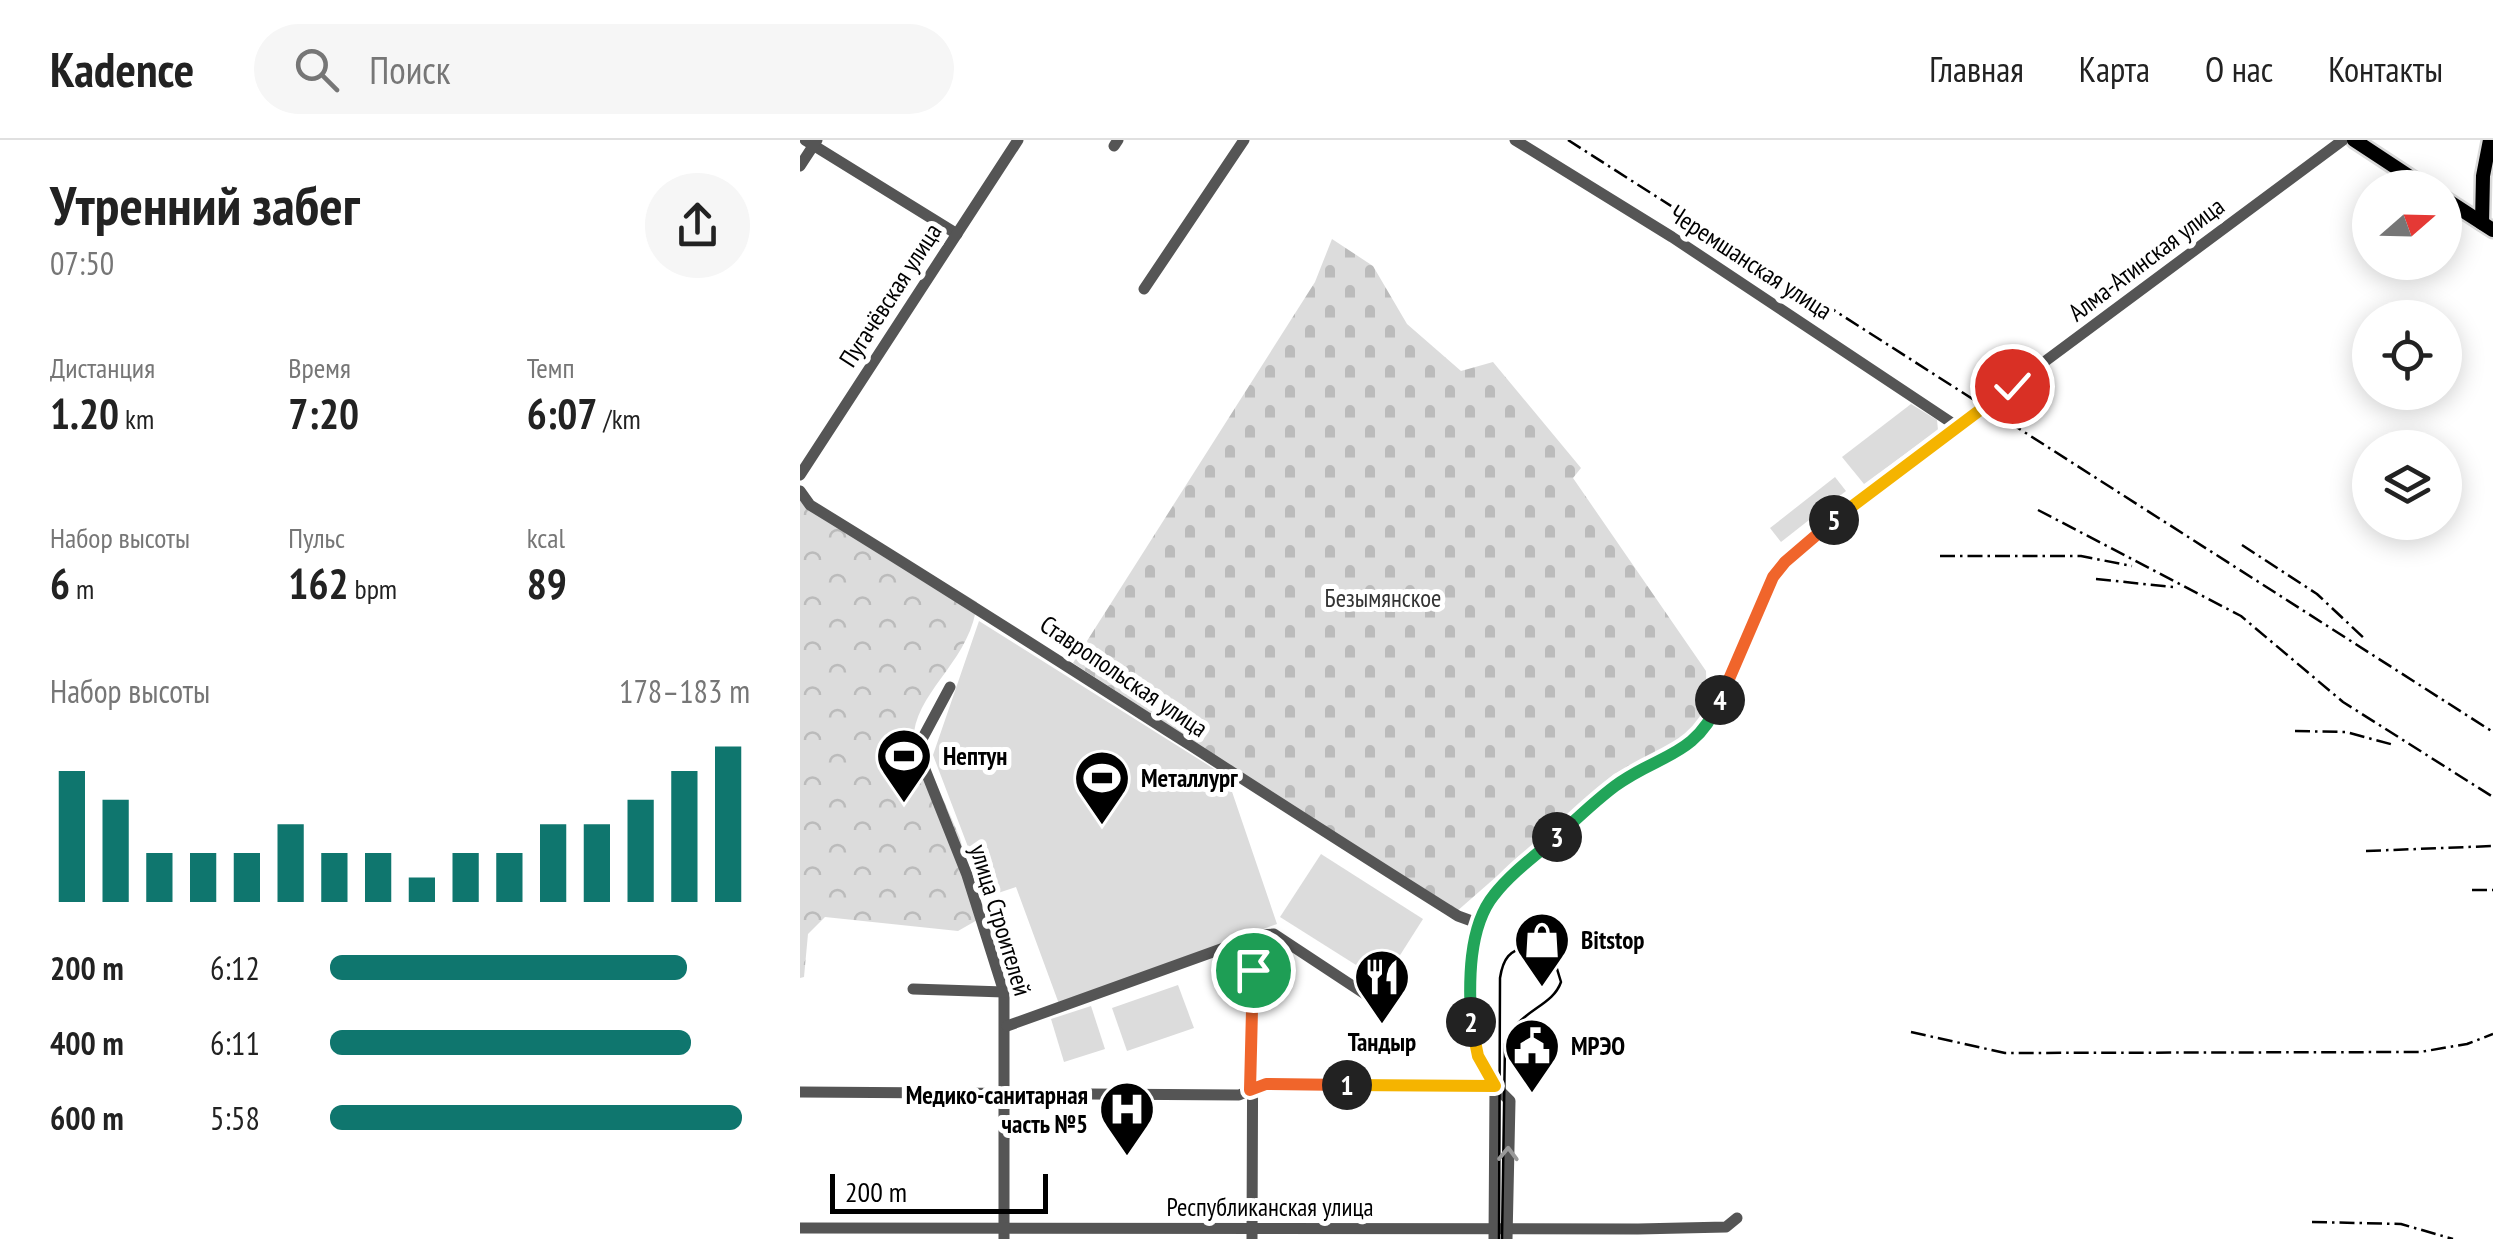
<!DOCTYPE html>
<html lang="ru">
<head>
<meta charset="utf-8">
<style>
	:root { --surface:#fff; --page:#f6f6f6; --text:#222; --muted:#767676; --line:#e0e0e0; --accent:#0f766e }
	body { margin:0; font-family:"PT Sans Narrow",sans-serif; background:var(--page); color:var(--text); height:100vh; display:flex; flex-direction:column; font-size:38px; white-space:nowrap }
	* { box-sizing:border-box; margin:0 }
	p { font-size:32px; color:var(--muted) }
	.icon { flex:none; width:55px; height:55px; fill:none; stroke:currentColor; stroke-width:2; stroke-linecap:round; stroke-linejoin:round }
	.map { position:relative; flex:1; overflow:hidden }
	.sheet { display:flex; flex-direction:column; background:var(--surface); width:800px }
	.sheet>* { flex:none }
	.needle { width:65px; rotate:70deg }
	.controls { position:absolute; left:1552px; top:30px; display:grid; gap:20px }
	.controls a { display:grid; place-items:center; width:110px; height:110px; border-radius:50%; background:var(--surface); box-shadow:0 5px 25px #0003; font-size:50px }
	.scale { position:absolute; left:30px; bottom:25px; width:218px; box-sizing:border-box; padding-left:10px; border:5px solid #000; border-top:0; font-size:28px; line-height:35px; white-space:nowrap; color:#000; -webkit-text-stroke:8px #fff; paint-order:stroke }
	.pin { position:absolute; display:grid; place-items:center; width:85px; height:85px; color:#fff; margin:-42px; border:5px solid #fff; border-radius:50%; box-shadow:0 2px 10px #0007 }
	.km { position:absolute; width:50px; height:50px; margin:-25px; border-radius:50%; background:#222; color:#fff; font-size:28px; line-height:50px; text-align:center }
	.round { display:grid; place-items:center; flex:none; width:105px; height:105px; border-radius:52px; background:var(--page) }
	.summary { display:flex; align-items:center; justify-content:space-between; height:170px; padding:0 50px }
	h1 { font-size:55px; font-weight:700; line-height:75px }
	.figures { display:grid; grid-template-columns:repeat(3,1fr); gap:15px; height:170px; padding:10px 50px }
	.figures div { display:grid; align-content:center }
	.figures b { font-size:42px; font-weight:700 }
	.figures small { font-size:28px; font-weight:400 }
	.figures p { font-size:28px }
	.chart { height:280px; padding:20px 50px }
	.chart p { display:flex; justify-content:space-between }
	.chart svg { width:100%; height:180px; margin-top:10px; stroke:var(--accent); stroke-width:6 }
	ul { padding:0 50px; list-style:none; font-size:32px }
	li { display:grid; grid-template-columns:160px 120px 1fr; align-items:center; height:75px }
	li i { height:25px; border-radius:12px; background:var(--accent) }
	header { display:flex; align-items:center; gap:60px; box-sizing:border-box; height:140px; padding:0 50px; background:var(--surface); border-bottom:2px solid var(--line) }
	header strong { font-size:48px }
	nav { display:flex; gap:55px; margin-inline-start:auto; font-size:35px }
	.search { width:700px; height:90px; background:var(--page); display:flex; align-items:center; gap:25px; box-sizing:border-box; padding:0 35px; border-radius:55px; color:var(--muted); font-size:38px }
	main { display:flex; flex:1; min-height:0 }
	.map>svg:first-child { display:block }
	.green { fill:#dcdcdc }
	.forest { fill:url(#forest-crowns) }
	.cemetery { fill:url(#cemetery-stones) }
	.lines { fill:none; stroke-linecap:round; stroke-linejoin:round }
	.major-casing { stroke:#dbdbdb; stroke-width:19 }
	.minor { stroke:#555; stroke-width:11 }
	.major { stroke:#000; stroke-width:14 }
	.tram { stroke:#000; stroke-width:2.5 }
	.rail { stroke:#000; stroke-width:2.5; stroke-dasharray:15 5 2.5 5; stroke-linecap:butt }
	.oneway { stroke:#999 }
	.split-1-casing { stroke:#fff; stroke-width:20 }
	.split-2-casing { stroke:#fff; stroke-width:20 }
	.split-3-casing { stroke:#fff; stroke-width:20 }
	.split-4-casing { stroke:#fff; stroke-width:20 }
	.split-5-casing { stroke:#fff; stroke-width:20 }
	.split-6-casing { stroke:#fff; stroke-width:20 }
	.split-1 { stroke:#f0652b; stroke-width:12 }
	.split-2 { stroke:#f5b400; stroke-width:12 }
	.split-3 { stroke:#22a559; stroke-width:12 }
	.split-4 { stroke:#22a559; stroke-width:12 }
	.split-5 { stroke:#f0652b; stroke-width:12 }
	.split-6 { stroke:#f5b400; stroke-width:12 }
	.labels { text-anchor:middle; stroke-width:10; stroke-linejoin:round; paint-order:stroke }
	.street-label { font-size:25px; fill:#000; stroke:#fff }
	.park-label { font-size:25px; fill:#333; stroke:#fff }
	.poi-label { font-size:25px; font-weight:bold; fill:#000; stroke:#fff; text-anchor:start }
</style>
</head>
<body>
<header>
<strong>Kadence</strong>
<div class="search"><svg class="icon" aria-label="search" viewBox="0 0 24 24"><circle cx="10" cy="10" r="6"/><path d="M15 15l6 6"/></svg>Поиск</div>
<nav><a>Главная</a><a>Карта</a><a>О нас</a><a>Контакты</a></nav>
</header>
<main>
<section class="sheet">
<div class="summary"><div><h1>Утренний забег</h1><p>07:50</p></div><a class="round"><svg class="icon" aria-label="share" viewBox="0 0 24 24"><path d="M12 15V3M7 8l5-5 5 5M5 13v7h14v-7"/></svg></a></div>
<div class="figures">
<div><p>Дистанция</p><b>1.20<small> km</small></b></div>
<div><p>Время</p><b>7:20</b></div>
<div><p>Темп</p><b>6:07<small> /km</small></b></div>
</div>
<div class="figures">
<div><p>Набор высоты</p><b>6<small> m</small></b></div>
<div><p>Пульс</p><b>162<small> bpm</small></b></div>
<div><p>kcal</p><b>89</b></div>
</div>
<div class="chart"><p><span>Набор высоты</span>178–183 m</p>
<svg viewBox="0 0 160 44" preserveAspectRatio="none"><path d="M5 44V12M15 44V19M25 44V32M35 44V32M45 44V32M55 44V25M65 44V32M75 44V32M85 44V38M95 44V32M105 44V32M115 44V25M125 44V25M135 44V19M145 44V12M155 44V6"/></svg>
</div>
<ul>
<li><b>200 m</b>6:12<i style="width:85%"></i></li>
<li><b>400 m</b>6:11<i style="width:86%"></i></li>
<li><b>600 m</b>5:58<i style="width:98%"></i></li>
</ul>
</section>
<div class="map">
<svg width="1693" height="1099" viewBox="0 0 1693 1099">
	<defs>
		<pattern id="forest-crowns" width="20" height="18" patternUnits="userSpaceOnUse" patternTransform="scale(2.5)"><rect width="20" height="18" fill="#dcdcdc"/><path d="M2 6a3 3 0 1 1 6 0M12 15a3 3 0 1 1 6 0" fill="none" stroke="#bbb"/></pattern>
		<pattern id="cemetery-stones" width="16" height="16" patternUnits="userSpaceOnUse" patternTransform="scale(2.5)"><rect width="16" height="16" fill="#dcdcdc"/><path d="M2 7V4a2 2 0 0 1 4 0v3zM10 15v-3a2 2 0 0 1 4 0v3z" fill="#bbb"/></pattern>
	</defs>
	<rect width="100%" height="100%" fill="#fff"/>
	<g class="green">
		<path d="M1111,264L1137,280L1138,290L1064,344L1042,317Z"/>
		<path d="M1035,337L1046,351L981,402L970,388Z"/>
		<path d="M179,481L427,637L477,784L259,864L216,747L198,753L193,737L181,741L133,615Z"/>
		<path d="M521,714L623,779L583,842L480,777Z"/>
		<path d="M378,845L394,888L327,911L312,868Z"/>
		<path d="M291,866L305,909L264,922L251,879Z"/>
	</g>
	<path class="forest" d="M0,356L177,462C172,518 121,547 114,592L160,698L179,779L158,791L25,777L8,794L4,837L0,838Z"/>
	<path class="cemetery" d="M532,99L573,126L607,184L661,231L693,222L781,328L773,338L906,531L907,573L889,595L870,607L814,634L656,772L273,523L515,142Z"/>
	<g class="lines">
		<g class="major-casing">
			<g id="major">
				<path d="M1554,0L1627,48"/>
				<path d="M1645,59L1693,90"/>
				<path d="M1682,83L1683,36L1690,0"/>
			</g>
		</g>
		<g class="minor">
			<path d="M5,0L157,94"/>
			<path d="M715,0L872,97L1158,287"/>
			<path d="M314,6L318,0"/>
			<path d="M0,26L17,0"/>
			<path d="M344,149L444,0"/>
			<path d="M0,335L218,0"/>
			<path d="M0,351L10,365C228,498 441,640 658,776L680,784"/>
			<path d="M150,547L120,603V617L167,735L204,852V1099"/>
			<path d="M113,849L204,852"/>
			<path d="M207,886L460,795L474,794L574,860"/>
			<path d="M0,952L439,955L466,944L695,946"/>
			<path d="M0,1088L838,1089L926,1087L937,1078"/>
			<path d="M452,1099L453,830L460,795"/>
			<path d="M694,1099L695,948"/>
			<path d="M707,1099L710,961L695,946L672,898L670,867L675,801L693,756L818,643L873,616L908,586L973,437L985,422L1061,358L1543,0"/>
		</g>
		<use href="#major" class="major"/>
		<path class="tram" d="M699,1099L700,838C703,819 709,809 730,807L754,819L761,842C752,868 718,869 705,904L702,1099"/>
		<g class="rail">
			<path d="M768,0L1693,592"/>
			<path d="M1238,370L1441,476L1543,562L1693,657"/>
			<path d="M1442,405L1517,454L1566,500"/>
			<path d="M1140,416H1281L1332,426"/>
			<path d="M1296,439L1373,447"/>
			<path d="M1495,591L1546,592L1594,605"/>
			<path d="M1566,711L1693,706"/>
			<path d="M1672,750H1693"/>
			<path d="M1111,892L1205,913L1620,912L1667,904L1693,894"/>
			<path d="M1512,1082L1601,1084L1653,1099"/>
		</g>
	</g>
	<defs><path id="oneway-chevron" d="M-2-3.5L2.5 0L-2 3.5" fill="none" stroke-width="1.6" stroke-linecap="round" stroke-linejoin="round" transform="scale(2.5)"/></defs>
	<use class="oneway" href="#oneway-chevron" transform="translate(708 1014) rotate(-89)"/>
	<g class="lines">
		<g class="split-1-casing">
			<path id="split-1" d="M453,830L450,950L466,944L547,945"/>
		</g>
		<g class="split-2-casing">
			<path id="split-2" d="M547,945L695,946L678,916L671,882"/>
		</g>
		<g class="split-3-casing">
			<path id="split-3" d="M671,882C669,843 668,787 694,755C711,733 736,715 757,697"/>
		</g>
		<g class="split-4-casing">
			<path id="split-4" d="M757,697C776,679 795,661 815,646C860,613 895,618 920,560"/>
		</g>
		<g class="split-5-casing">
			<path id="split-5" d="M920,560L973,437L985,422L1034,380"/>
		</g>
		<g class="split-6-casing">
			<path id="split-6" d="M1034,380L1212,246"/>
		</g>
		<use href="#split-1" class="split-1"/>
		<use href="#split-2" class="split-2"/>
		<use href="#split-3" class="split-3"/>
		<use href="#split-4" class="split-4"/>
		<use href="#split-5" class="split-5"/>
		<use href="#split-6" class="split-6"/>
	</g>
	<defs>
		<g id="stadium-pin" transform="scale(2.875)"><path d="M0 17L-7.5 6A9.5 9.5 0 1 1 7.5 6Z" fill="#000" stroke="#fff"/><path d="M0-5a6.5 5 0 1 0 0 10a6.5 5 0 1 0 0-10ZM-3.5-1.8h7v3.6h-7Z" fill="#fff"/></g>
		<g id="shop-pin" transform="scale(2.875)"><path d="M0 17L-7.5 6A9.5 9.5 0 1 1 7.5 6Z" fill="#000" stroke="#fff"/><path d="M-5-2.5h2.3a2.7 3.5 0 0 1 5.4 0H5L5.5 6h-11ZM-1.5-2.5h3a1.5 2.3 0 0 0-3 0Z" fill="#fff"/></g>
		<g id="restaurant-pin" transform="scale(2.875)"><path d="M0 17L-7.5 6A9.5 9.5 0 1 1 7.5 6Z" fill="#000" stroke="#fff"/><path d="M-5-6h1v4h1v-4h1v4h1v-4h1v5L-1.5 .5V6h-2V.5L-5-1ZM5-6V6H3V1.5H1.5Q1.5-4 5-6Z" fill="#fff"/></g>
		<g id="civic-pin" transform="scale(2.875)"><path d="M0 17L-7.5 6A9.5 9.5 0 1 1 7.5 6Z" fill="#000" stroke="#fff"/><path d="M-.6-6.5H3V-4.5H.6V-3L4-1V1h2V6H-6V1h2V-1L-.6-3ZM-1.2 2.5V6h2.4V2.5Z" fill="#fff"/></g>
		<g id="hospital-pin" transform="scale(2.875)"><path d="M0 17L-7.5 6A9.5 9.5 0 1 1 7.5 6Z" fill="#000" stroke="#fff"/><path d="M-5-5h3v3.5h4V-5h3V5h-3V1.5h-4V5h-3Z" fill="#fff"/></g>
	</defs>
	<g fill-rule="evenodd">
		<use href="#stadium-pin" x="104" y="616"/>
		<use href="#stadium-pin" x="302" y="638"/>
		<use href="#shop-pin" x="742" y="800"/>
		<use href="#restaurant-pin" x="582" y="837"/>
		<use href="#civic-pin" x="732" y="906"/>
		<use href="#hospital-pin" x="327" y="969"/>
	</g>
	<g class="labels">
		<g class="street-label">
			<text transform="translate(1346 119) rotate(-37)" y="9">Алма-Атинская улица</text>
			<text transform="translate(951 122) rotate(33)" y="9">Черемшанская улица</text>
			<text transform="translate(90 155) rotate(-57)" y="9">Пугачёвская улица</text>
			<text transform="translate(324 536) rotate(34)" y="9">Ставропольская улица</text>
			<text transform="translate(201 780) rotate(73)" y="9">улица Строителей</text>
			<text x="470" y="1076">Республиканская улица</text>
		</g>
		<g class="park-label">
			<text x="583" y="467">Безымянское</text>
		</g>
		<g class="poi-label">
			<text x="143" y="625">Нептун</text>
			<text x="341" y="647">Металлург</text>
			<text x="781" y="809">Bitstop</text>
			<text x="582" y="911" text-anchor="middle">Тандыр</text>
			<text x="771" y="915">МРЭО</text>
			<text x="288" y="964" text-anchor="end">Медико-санитарная<tspan x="288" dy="29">часть №5</tspan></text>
		</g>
	</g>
</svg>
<div class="controls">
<a><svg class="needle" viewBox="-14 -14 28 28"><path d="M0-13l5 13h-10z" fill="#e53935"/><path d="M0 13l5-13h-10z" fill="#767676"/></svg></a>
<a><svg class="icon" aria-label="locate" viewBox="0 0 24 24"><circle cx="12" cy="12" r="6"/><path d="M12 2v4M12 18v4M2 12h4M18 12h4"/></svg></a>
<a><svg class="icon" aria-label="layers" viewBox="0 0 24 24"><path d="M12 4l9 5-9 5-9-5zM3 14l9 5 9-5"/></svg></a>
</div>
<div class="scale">200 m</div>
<div class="pin" style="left:453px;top:830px;background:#1e9e55"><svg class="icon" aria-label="arrive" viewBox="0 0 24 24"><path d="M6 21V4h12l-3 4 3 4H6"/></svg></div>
<div class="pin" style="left:1212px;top:246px;background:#d93025"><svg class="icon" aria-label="check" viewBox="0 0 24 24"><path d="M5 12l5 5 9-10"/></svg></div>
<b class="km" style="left:547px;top:945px">1</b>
<b class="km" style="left:671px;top:882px">2</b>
<b class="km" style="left:757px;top:697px">3</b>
<b class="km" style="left:920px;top:560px">4</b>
<b class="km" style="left:1034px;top:380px">5</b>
</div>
</main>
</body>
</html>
